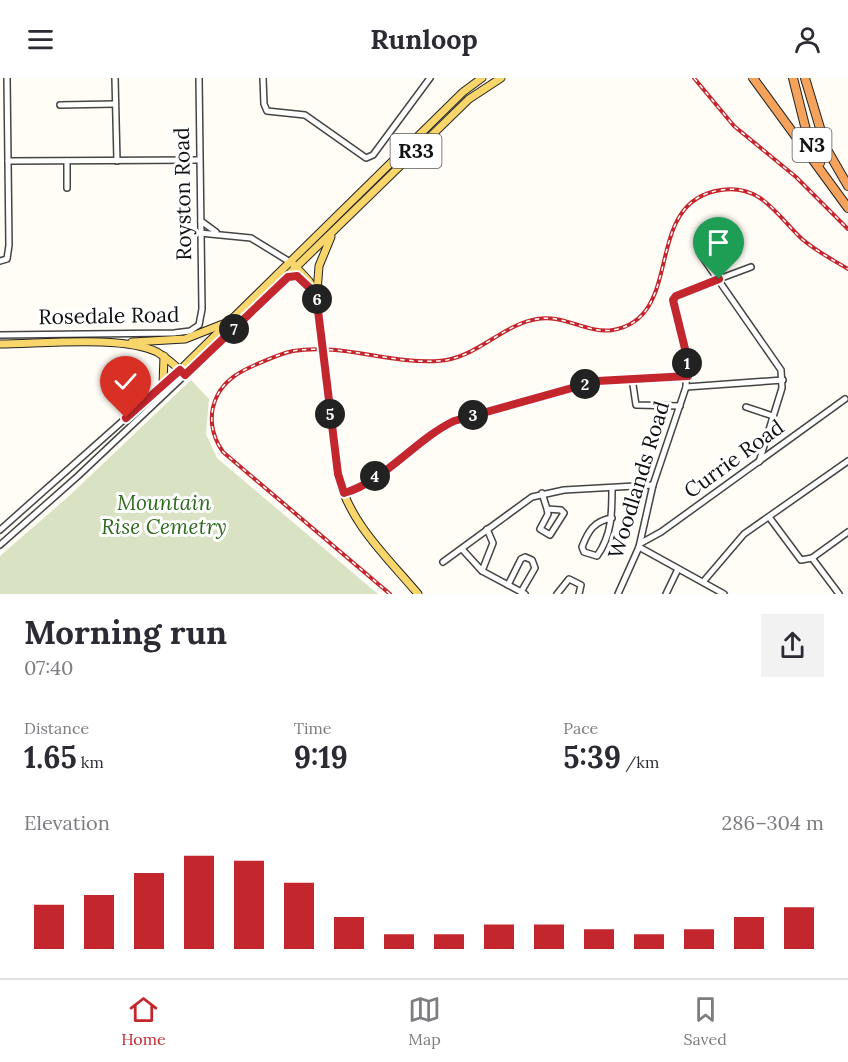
<!DOCTYPE html>
<html lang="en">
<head>
<meta charset="utf-8">
<style>
	:root { --surface:#fff; --page:#f2f2f3; --text:#2b2b33; --muted:#7c7c81; --line:#e1e1e2; --accent:#c4262e }
	body { margin:0; font-family:Lora,serif; background:var(--page); color:var(--text); height:100vh; display:flex; flex-direction:column; font-size:22px; white-space:nowrap }
	* { box-sizing:border-box; margin:0 }
	p { font-size:20px; color:var(--muted) }
	.icon { flex:none; width:33px; height:33px; fill:none; stroke:currentColor; stroke-width:2; stroke-linecap:round; stroke-linejoin:round }
	.map { position:relative; height:516px; overflow:hidden }
	.sheet { display:flex; flex-direction:column; background:var(--surface); flex:1 }
	.sheet>* { flex:none }
	.pin { position:absolute; display:grid; place-items:center; width:51px; height:51px; color:#fff; margin:-62px -26px; border-radius:50% 50% 50% 0; rotate:-45deg; box-shadow:0 0 6px #0007 }
	.pin .icon { rotate:45deg }
	.km { position:absolute; width:30px; height:30px; margin:-15px; border-radius:50%; background:#222; color:#fff; font-size:16px; line-height:30px; text-align:center }
	.round { display:grid; place-items:center; flex:none; width:63px; height:63px; border-radius:0px; background:var(--page) }
	.summary { display:flex; align-items:center; justify-content:space-between; height:102px; padding:0 24px }
	h1 { font-size:33px; font-weight:700; line-height:45px }
	.stats { display:grid; grid-template-columns:repeat(3,1fr); gap:9px; height:102px; padding:6px 24px }
	.stats div { display:grid; align-content:center }
	.stats b { font-size:30px; font-weight:700 }
	.stats small { font-size:16px; font-weight:400 }
	.stats p { font-size:16px }
	.chart { height:168px; padding:12px 24px }
	.chart p { display:flex; justify-content:space-between }
	.chart svg { width:100%; height:108px; margin-top:6px; stroke:var(--accent); stroke-width:6 }
	header { display:flex; justify-content:space-between; align-items:center; height:78px; padding:0 24px; background:var(--surface); font-size:27px; font-weight:700 }
	.tab-bar { display:flex; justify-content:space-around; align-items:center; height:84px; border-top:2px solid var(--line); background:var(--surface); font-size:16px; color:var(--muted) }
	.tab-bar a { display:grid; justify-items:center; gap:3px }
	.tab-bar .active { color:var(--accent) }
	.map>svg:first-child { display:block }
	.cemetery { fill:#d9e3c4 }
	.lines { fill:none; stroke-linecap:round; stroke-linejoin:round }
	.minor-casing { stroke:#444; stroke-width:8 }
	.major-casing { stroke:#222; stroke-width:9 }
	.highway-casing { stroke:#222; stroke-width:10 }
	.minor { stroke:#fff; stroke-width:5 }
	.major { stroke:#f9d66b; stroke-width:7 }
	.highway { stroke:#f5a25d; stroke-width:8 }
	.rail-casing { stroke:#c4262e; stroke-width:4 }
	.rail { stroke:#fff; stroke-width:1.5; stroke-dasharray:4.5; stroke-linecap:butt }
	.route-casing { stroke:#fff; stroke-width:12 }
	.route { stroke:#c4262e; stroke-width:8 }
	.labels { text-anchor:middle; stroke-width:6; stroke-linejoin:round; paint-order:stroke }
	.shield { fill:#fff; stroke:#585858; stroke-width:1.5 }
	.shield-label { font-size:20px; font-weight:bold; fill:#111 }
	.street-label { font-size:21px; fill:#111; stroke:#fff }
	.park-label { font-size:21px; font-style:italic; fill:#2f6b1f; stroke:#fff }
</style>
</head>
<body>
<header><svg class="icon" aria-label="menu" viewBox="0 0 24 24"><path d="M4 6h16M4 12h16M4 18h16"/></svg>Runloop<svg class="icon" aria-label="person" viewBox="0 0 24 24"><circle cx="12" cy="8" r="4"/><path d="M4 21q1-7 8-7t8 7"/></svg></header>
<div class="map">
<svg width="848" height="516" viewBox="0 0 848 516">
	<rect width="100%" height="100%" fill="#fffdf5"/>
	<path class="cemetery" d="M191,302L209,321L206,356L217,380L378,516H0V478L69,418Z"/>
	<g class="lines">
		<g class="minor-casing">
			<g id="minor">
				<path d="M115,0L117,83"/>
				<path d="M263,0L264,26L267,33L305,37L366,80L373,77L430,0"/>
				<path d="M60,27L115,26"/>
				<path d="M8,83L199,82"/>
				<path d="M67,83V110"/>
				<path d="M201,143L216,154"/>
				<path d="M200,155L251,160L290,184"/>
				<path d="M703,158L699,170L701,177L781,292L782,310L759,384"/>
				<path d="M0,183L7,181L9,167L7,0"/>
				<path d="M0,257L174,255L190,253L199,247L202,231L199,0"/>
				<path d="M632,300L636,327L680,328"/>
				<path d="M686,309L783,302"/>
				<path d="M746,329L773,338"/>
				<path d="M344,415C384,403 417,361 454,343L597,303L688,298"/>
				<path d="M542,415L547,431L561,432L564,435L550,457L540,451L548,436L547,431"/>
				<path d="M769,439L801,482L812,480L848,454"/>
				<path d="M612,440C594,443 588,453 582,469L584,474L597,478C612,457 612,435 612,410"/>
				<path d="M0,452L180,292"/>
				<path d="M641,465L661,454L845,321"/>
				<path d="M0,467L78,398L185,297"/>
				<path d="M639,469L724,516"/>
				<path d="M462,471L482,493L525,516"/>
				<path d="M812,480L839,516"/>
				<path d="M443,484L532,419L564,412L653,407"/>
				<path d="M482,493L493,465L487,451"/>
				<path d="M703,504L744,456L848,383"/>
				<path d="M508,507L521,481L525,479L532,482L535,490L521,514"/>
				<path d="M557,516L569,501L581,507L579,516"/>
				<path d="M618,516L639,469L653,407L686,309L687,279L673,222L676,217L751,189"/>
				<path d="M666,516L678,491"/>
			</g>
		</g>
		<g class="major-casing">
			<g id="major">
				<path d="M294,187L309,203L316,216L338,396C348,444 388,480 418,516"/>
				<path d="M317,214L319,188L331,159"/>
				<path d="M132,264L185,261L223,246"/>
				<path d="M0,266C39,266 124,257 157,274C167,280 177,289 185,297L469,21L501,0"/>
				<path d="M180,292L463,14L482,0"/>
				<path d="M163,307L164,278"/>
			</g>
		</g>
		<g class="highway-casing">
			<g id="highway">
				<path d="M753,0L848,130"/>
				<path d="M793,0L806,52L820,85"/>
				<path d="M805,0L826,70L848,108"/>
			</g>
		</g>
		<use href="#minor" class="minor"/>
		<use href="#major" class="major"/>
		<use href="#highway" class="highway"/>
		<g class="rail-casing">
			<g id="rail">
				<path d="M694,0L734,48L796,99L848,151"/>
				<path d="M390,516L223,374C211,357 208,337 217,318C225,302 239,294 255,287C267,282 279,276 293,273C341,265 390,286 438,283C476,281 501,247 537,241C564,236 587,256 613,252C687,239 640,124 721,112C762,106 777,138 802,161C816,173 833,182 848,191"/>
			</g>
		</g>
		<use href="#rail" class="rail"/>
	</g>
	<g class="lines">
		<g class="route-casing">
			<path id="route" d="M126,340L180,292L185,297L288,199L297,198L316,216L338,396L344,415C384,404 416,361 454,343L597,303L688,298L687,279L673,222L676,218L719,201"/>
		</g>
		<use href="#route" class="route"/>
	</g>
	<g class="labels">
		<g class="shield">
			<rect x="792.5" y="50" width="39" height="34" rx="4.5"/>
			<rect x="390.5" y="56" width="51" height="34" rx="4.5"/>
		</g>
		<g class="shield-label">
			<text x="812" y="74">N3</text>
			<text x="416" y="80">R33</text>
		</g>
		<g class="street-label">
			<text transform="translate(183 116) rotate(-91)" y="7">Royston Road</text>
			<text transform="translate(109 238) rotate(-1)" y="7">Rosedale Road</text>
			<text transform="translate(734 381) rotate(-36)" y="7">Currie Road</text>
			<text transform="translate(639 402) rotate(-73)" y="7">Woodlands Road</text>
		</g>
		<g class="park-label">
			<text x="164" y="432">Mountain<tspan x="164" dy="24">Rise Cemetry</tspan></text>
		</g>
	</g>
</svg>
<div class="pin" style="left:719px;top:201px;background:#1e9e55"><svg class="icon" aria-label="arrive" viewBox="0 0 24 24"><path d="M6 21V4h12l-3 4 3 4H6"/></svg></div>
<div class="pin" style="left:126px;top:340px;background:#d93025"><svg class="icon" aria-label="check" viewBox="0 0 24 24"><path d="M5 12l5 5 9-10"/></svg></div>
<b class="km" style="left:687px;top:285px">1</b>
<b class="km" style="left:585px;top:306px">2</b>
<b class="km" style="left:473px;top:337px">3</b>
<b class="km" style="left:375px;top:398px">4</b>
<b class="km" style="left:330px;top:336px">5</b>
<b class="km" style="left:317px;top:221px">6</b>
<b class="km" style="left:234px;top:251px">7</b>
</div>
<section class="sheet">
<div class="summary"><div><h1>Morning run</h1><p>07:40</p></div><a class="round"><svg class="icon" aria-label="share" viewBox="0 0 24 24"><path d="M12 15V3M7 8l5-5 5 5M5 13v7h14v-7"/></svg></a></div>
<div class="stats">
<div><p>Distance</p><b>1.65<small> km</small></b></div>
<div><p>Time</p><b>9:19</b></div>
<div><p>Pace</p><b>5:39<small> /km</small></b></div>
</div>
<div class="chart"><p><span>Elevation</span>286–304 m</p>
<svg viewBox="0 0 160 44" preserveAspectRatio="none"><path d="M5 44V26M15 44V22M25 44V13M35 44V6M45 44V8M55 44V17M65 44V31M75 44V38M85 44V38M95 44V34M105 44V34M115 44V36M125 44V38M135 44V36M145 44V31M155 44V27"/></svg>
</div>
</section>
<nav class="tab-bar">
<a class="active"><svg class="icon" aria-label="home" viewBox="0 0 24 24"><path d="M3 11l9-7 9 7M6 9v11h12V9"/></svg>Home</a>
<a><svg class="icon" aria-label="map" viewBox="0 0 24 24"><path d="M3 6l6-2 6 2 6-2v14l-6 2-6-2-6 2zM9 4v14M15 6v14"/></svg>Map</a>
<a><svg class="icon" aria-label="saved" viewBox="0 0 24 24"><path d="M7 4h10v16l-5-4-5 4z"/></svg>Saved</a>
</nav>
</body>
</html>
